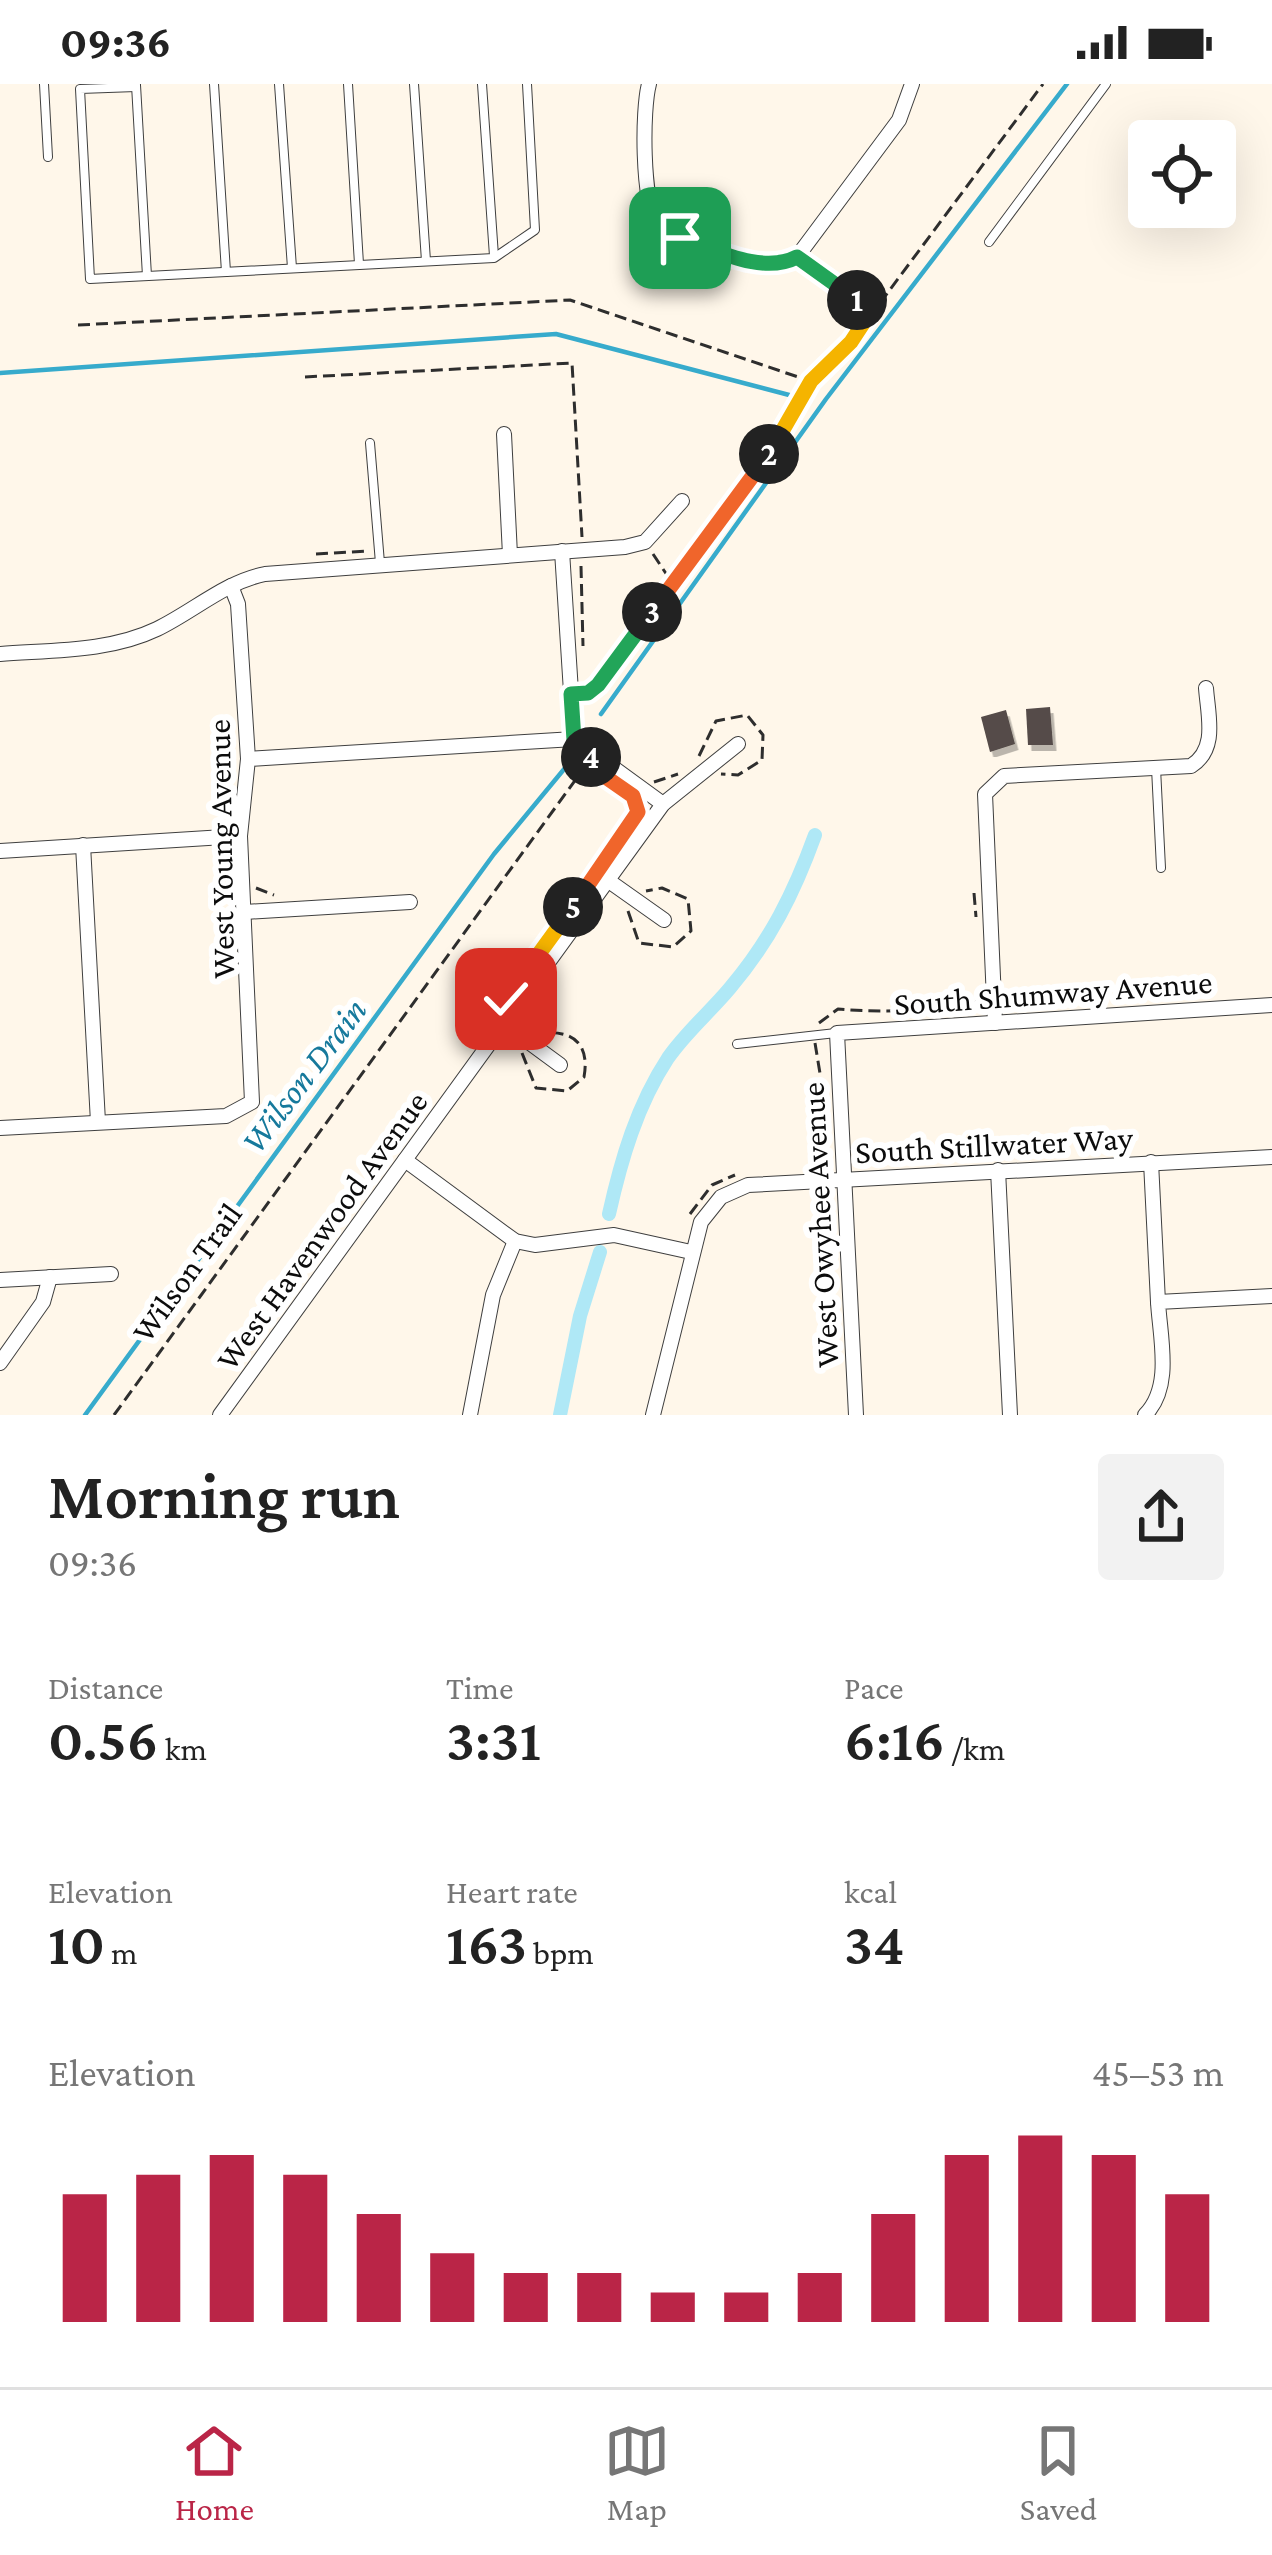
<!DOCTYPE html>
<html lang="en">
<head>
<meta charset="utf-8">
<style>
	:root { --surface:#fff; --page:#f2f2f2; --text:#222; --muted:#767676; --line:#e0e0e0; --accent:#ba2547 }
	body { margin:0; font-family:"Crimson Pro",serif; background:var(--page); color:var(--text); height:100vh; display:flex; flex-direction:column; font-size:45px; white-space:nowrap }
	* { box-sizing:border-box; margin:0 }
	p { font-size:39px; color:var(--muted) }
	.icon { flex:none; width:66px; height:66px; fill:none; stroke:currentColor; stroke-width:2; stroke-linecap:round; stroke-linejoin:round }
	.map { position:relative; height:1331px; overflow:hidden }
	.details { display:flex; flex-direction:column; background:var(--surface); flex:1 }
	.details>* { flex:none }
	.controls { position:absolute; left:1128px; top:36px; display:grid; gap:24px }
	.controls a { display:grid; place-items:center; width:108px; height:108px; border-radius:12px; background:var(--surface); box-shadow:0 12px 48px #0002; font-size:60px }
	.pin { position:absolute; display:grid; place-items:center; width:102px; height:102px; color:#fff; margin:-51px; border-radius:24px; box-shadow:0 6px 18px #0006 }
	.km { position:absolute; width:60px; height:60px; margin:-30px; border-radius:50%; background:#222; color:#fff; font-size:33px; line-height:60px; text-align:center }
	.round { display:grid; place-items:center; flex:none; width:126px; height:126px; border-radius:12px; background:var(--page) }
	.headline { display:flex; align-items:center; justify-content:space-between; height:204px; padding:0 48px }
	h1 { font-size:66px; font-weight:600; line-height:90px }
	.figures { display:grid; grid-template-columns:repeat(3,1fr); gap:18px; height:204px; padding:12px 48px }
	.figures div { display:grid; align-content:center }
	.figures b { font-size:60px; font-weight:600 }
	.figures small { font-size:33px; font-weight:400 }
	.figures p { font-size:33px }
	.chart { height:336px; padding:24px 48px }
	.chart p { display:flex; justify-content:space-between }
	.chart svg { width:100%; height:216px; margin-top:12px; stroke:var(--accent); stroke-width:6 }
	.status { display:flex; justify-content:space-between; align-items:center; height:84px; padding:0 60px; background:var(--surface); direction:ltr }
	.status svg { height:33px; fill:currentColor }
	.menu { display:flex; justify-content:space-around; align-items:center; height:168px; border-top:3px solid var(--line); background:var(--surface); font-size:33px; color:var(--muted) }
	.menu a { display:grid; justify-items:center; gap:6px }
	.menu .current { color:var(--accent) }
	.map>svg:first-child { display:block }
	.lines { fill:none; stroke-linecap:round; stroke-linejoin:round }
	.stream { stroke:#37abcc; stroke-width:4.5 }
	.canal { stroke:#afe8f6; stroke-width:14 }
	.building { fill:#544b48; filter:url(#shadow) }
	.lane-casing { stroke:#3f3f3f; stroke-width:10 }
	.street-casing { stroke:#3f3f3f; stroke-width:16 }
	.path { stroke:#2e2e2e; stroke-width:3; stroke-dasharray:12 6; stroke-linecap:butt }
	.lane { stroke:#fff; stroke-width:8 }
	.street { stroke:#fff; stroke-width:14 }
	.split-1-casing { stroke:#fff; stroke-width:24 }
	.split-2-casing { stroke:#fff; stroke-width:24 }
	.split-3-casing { stroke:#fff; stroke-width:24 }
	.split-4-casing { stroke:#fff; stroke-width:24 }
	.split-5-casing { stroke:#fff; stroke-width:24 }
	.split-6-casing { stroke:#fff; stroke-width:24 }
	.split-1 { stroke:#22a559; stroke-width:15 }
	.split-2 { stroke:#f5b400; stroke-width:15 }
	.split-3 { stroke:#f0652b; stroke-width:15 }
	.split-4 { stroke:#22a559; stroke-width:15 }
	.split-5 { stroke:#f0652b; stroke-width:15 }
	.split-6 { stroke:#f5b400; stroke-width:15 }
	.labels { text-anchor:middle; stroke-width:12; stroke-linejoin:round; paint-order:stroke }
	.street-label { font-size:33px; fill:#0c0c0c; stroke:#fff }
	.water-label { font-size:36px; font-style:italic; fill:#16799c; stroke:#fff }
</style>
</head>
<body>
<div class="status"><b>09:36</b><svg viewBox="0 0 49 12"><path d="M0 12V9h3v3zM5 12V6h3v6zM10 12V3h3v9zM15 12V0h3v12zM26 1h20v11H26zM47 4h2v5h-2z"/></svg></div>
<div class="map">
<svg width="1272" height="1331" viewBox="0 0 1272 1331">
	<defs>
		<filter id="shadow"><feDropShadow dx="3.5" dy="6" stdDeviation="0" flood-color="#0004"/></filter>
	</defs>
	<rect width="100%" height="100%" fill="#fff7ea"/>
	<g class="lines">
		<g class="stream">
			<path d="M0,289L556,250L793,312"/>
			<path d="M601,630L826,315L1067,0"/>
			<path d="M85,1331L494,770L565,684"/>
		</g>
		<g class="canal">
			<path d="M609,1130C621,1076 637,1021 668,974C686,948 710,928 730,904C770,857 794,809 815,751"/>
			<path d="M560,1331L580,1232L600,1168"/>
		</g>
	</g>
	<g class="building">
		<path d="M1050,623L1053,661H1028L1026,625Z"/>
		<path d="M1006,626L1015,660L990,668L981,633Z"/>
	</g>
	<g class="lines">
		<g class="lane-casing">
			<g id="lane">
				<path d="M44,0L48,73"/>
				<path d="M214,0L226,188"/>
				<path d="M279,0L292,184"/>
				<path d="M348,0L359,180"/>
				<path d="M414,0L426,177"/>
				<path d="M482,0L494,172"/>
				<path d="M136,1L147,192"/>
				<path d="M136,3L80,5L90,195L494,174L535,146L527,0"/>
				<path d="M989,158L1106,0"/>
				<path d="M370,359L380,479"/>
				<path d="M1156,684L1161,784"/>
				<path d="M737,960L836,949"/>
			</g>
		</g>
		<g class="street-casing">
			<g id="street">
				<path d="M649,0C642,26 642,117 657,139C670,157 705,163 725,169C751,177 773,186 797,173L899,36L912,0"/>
				<path d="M504,350L510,471"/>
				<path d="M562,467L574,655"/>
				<path d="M0,570C52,566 109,568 157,545C194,527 225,498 265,490L625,463L645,458L682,417"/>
				<path d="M248,675L574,655L663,720"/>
				<path d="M83,761L98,1038"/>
				<path d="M0,767L240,752"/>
				<path d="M606,795L664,836"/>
				<path d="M245,828L410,818"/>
				<path d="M995,939L985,710L1004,692L1191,682C1218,665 1208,632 1206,604"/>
				<path d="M504,940L560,981"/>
				<path d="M0,1044L226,1032L252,1018L240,752L248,675L238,520L231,502"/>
				<path d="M405,1076L515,1157L535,1161L614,1151L691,1168"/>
				<path d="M1151,1078L1158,1218"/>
				<path d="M998,1086L1010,1331"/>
				<path d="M0,1196L111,1190"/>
				<path d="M0,1279L43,1218L50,1193"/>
				<path d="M220,1331L663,720L738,660"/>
				<path d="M470,1331L493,1211L515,1157"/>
				<path d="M653,1331L701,1138L721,1113L748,1101L1272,1073"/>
				<path d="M856,1331L837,949L1272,921"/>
				<path d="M1145,1331C1173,1303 1160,1254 1158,1218L1272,1212"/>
			</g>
		</g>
		<g class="path">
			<path d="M809,181L869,225"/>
			<path d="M78,241L570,216L810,297"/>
			<path d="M305,293L572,279L582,453"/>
			<path d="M316,470L369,467"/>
			<path d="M653,470L671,497"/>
			<path d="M581,482L583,562"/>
			<path d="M585,601L586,621"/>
			<path d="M590,607L788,344L811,297L851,258L1043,0"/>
			<path d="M699,672L716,637L747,631L763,651L762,676L738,691L721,690"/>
			<path d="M654,698L678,690"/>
			<path d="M256,804L274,811"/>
			<path d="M974,809L976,833"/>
			<path d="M628,827L639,859L673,863L691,847L688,815L662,804L646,807"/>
			<path d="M819,939L838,925C883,929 927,926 972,922L980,914"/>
			<path d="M815,959L826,1026"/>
			<path d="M522,969L536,1004L567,1007L584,993C590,960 573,946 542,949"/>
			<path d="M690,1130L712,1101L735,1091"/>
			<path d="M114,1331L587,680"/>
		</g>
		<use href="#lane" class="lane"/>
		<use href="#street" class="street"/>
	</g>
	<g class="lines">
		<g class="split-1-casing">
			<path id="split-1" d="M680,154C716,166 762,191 797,173L857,216"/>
		</g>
		<g class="split-2-casing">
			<path id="split-2" d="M769,370L811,297L851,258L872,226L857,216"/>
		</g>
		<g class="split-3-casing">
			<path id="split-3" d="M652,528L769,370"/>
		</g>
		<g class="split-4-casing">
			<path id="split-4" d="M591,673L594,668L574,656L571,610L588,609L598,601L652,528"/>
		</g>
		<g class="split-5-casing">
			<path id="split-5" d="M573,823L638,728L633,712L587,680L591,673"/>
		</g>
		<g class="split-6-casing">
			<path id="split-6" d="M506,915L573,823"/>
		</g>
		<use href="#split-1" class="split-1"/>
		<use href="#split-2" class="split-2"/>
		<use href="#split-3" class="split-3"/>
		<use href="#split-4" class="split-4"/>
		<use href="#split-5" class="split-5"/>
		<use href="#split-6" class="split-6"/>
	</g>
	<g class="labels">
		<g class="street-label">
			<text transform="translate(220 765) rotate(-91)" y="12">West Young Avenue</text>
			<text transform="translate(1053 908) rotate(-4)" y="12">South Shumway Avenue</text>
			<text transform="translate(994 1060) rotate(-3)" y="12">South Stillwater Way</text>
			<text transform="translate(819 1141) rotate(-93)" y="12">West Owyhee Avenue</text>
			<text transform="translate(321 1146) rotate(-54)" y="12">West Havenwood Avenue</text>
			<text transform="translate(186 1188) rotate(-54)" y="12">Wilson Trail</text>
		</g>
		<g class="water-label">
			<text transform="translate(303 991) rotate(-53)" y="13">Wilson Drain</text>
		</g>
	</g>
</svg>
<div class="controls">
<a><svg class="icon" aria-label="locate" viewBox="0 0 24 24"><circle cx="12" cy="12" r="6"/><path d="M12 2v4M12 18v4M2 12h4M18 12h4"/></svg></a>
</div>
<div class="pin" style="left:680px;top:154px;background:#1e9e55"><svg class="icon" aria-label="arrive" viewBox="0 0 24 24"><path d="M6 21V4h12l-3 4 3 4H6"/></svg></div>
<div class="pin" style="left:506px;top:915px;background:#d93025"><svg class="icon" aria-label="check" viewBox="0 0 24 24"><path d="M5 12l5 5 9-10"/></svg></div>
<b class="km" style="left:857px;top:216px">1</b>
<b class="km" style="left:769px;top:370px">2</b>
<b class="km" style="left:652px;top:528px">3</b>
<b class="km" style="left:591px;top:673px">4</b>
<b class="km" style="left:573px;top:823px">5</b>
</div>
<section class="details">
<div class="headline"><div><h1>Morning run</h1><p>09:36</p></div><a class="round"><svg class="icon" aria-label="share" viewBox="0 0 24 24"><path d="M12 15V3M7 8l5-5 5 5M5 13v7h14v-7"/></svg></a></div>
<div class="figures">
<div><p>Distance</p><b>0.56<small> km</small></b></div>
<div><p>Time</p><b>3:31</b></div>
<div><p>Pace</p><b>6:16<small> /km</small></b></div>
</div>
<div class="figures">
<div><p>Elevation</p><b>10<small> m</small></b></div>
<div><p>Heart rate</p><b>163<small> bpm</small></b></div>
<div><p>kcal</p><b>34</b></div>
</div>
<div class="chart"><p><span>Elevation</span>45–53 m</p>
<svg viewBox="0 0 160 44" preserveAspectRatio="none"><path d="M5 44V18M15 44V14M25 44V10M35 44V14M45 44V22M55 44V30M65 44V34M75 44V34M85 44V38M95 44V38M105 44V34M115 44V22M125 44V10M135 44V6M145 44V10M155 44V18"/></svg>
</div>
</section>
<nav class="menu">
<a class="current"><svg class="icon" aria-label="home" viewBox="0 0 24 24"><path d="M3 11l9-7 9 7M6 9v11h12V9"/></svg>Home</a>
<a><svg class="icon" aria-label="map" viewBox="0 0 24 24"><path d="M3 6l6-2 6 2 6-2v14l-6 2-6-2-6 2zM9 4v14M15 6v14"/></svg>Map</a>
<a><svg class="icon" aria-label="saved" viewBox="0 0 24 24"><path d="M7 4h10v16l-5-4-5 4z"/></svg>Saved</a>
</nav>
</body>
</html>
